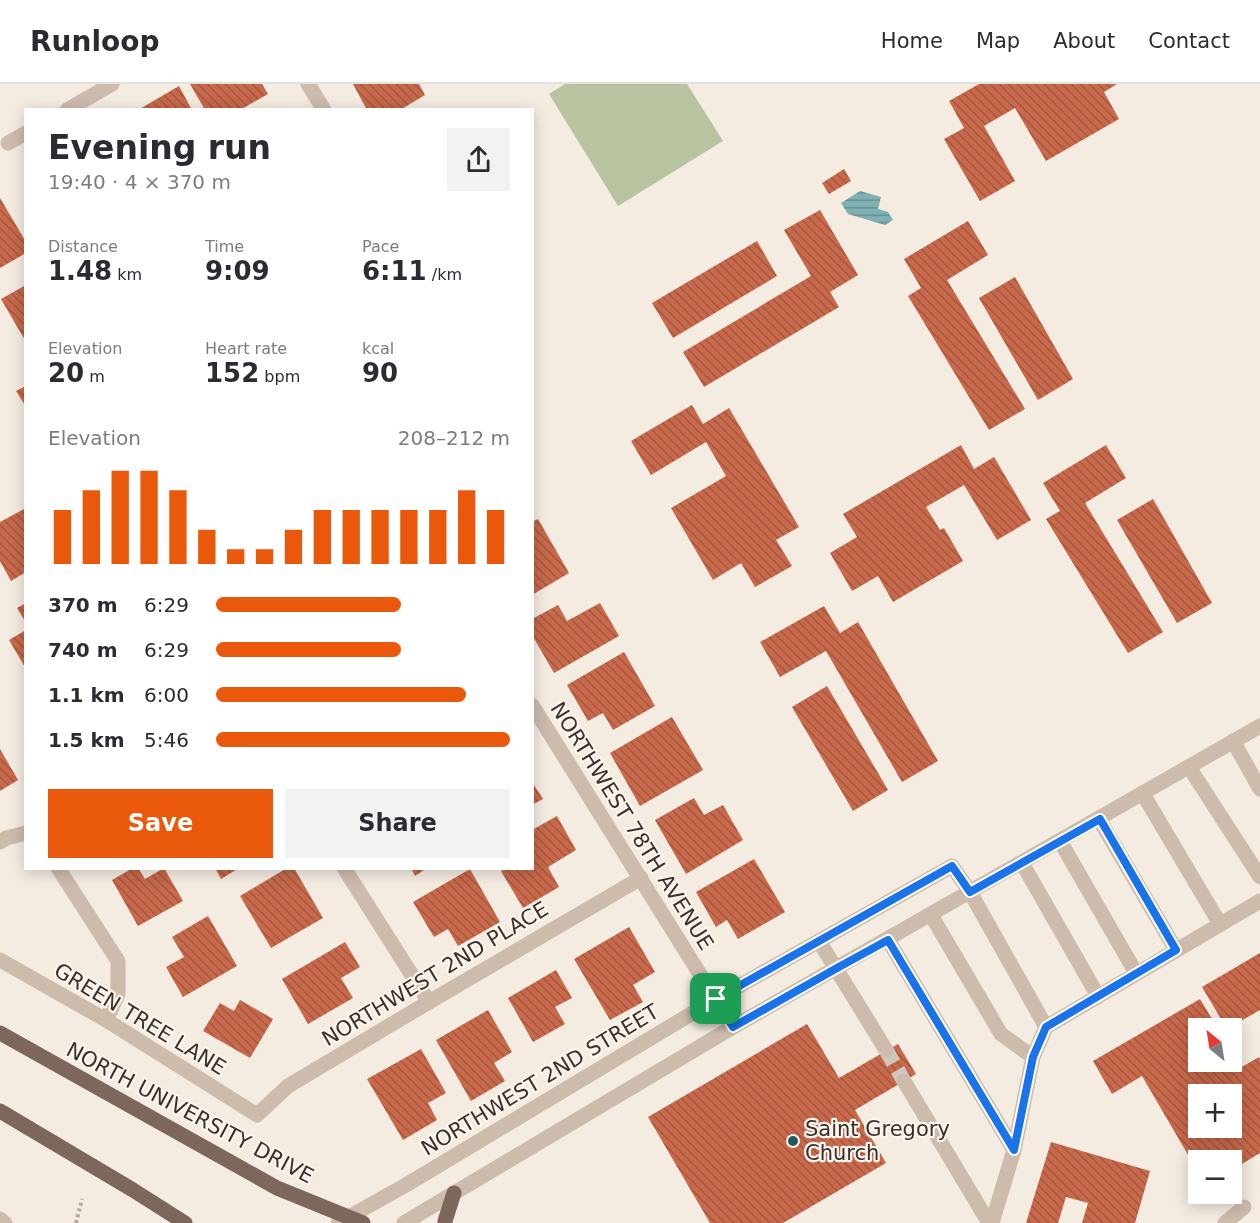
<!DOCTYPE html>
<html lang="en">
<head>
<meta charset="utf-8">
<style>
	:root { --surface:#fff; --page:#f2f2f3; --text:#2b2b33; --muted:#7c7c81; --line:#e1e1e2; --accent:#ea580c }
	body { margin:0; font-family:"DejaVu Sans",sans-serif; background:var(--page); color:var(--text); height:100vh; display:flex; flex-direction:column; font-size:22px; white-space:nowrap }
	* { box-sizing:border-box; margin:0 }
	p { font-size:20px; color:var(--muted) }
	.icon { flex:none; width:33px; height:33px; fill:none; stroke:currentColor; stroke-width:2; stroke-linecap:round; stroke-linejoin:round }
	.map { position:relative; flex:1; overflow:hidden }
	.panel { position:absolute; left:24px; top:24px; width:510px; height:762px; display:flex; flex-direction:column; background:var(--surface); border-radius:0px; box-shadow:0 3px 15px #0003 }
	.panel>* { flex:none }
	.needle { width:39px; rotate:330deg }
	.tools { position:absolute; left:1188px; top:934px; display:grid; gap:12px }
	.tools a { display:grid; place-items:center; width:54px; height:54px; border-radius:0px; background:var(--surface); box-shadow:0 3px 15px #0003; font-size:30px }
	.pin { position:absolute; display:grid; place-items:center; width:51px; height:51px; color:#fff; margin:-26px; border-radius:12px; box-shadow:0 3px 9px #0006 }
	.round { display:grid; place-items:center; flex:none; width:63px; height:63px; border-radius:0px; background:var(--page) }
	.headline { display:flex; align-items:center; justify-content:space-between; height:102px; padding:0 24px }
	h1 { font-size:33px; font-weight:700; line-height:45px }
	.metrics { display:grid; grid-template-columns:repeat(3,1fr); gap:9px; height:102px; padding:6px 24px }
	.metrics div { display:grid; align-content:center }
	.metrics b { font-size:26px; font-weight:700 }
	.metrics small { font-size:16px; font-weight:400 }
	.metrics p { font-size:16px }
	.chart { height:168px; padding:12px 24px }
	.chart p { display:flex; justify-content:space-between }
	.chart svg { width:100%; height:108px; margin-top:6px; stroke:var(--accent); stroke-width:6 }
	.action { display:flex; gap:12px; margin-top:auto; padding:12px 24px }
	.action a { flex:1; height:69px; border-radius:0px; background:var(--accent); color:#fff; font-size:24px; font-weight:700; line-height:69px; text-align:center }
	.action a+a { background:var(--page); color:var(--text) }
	ul { padding:0 24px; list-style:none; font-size:20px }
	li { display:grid; grid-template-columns:96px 72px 1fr; align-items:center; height:45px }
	li i { height:15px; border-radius:8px; background:var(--accent) }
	header { display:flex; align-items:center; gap:36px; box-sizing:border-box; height:84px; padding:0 30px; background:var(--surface); border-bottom:2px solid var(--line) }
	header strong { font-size:28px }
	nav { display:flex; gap:33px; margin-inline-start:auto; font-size:21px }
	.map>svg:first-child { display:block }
	.park { fill:#b8c4a0 }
	.water { fill:url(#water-rules) }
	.building { fill:url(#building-back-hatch); fill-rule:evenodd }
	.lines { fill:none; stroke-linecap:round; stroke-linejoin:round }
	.minor-tunnel { stroke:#cfc6bd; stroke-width:15; stroke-dasharray:15 8; stroke-linecap:butt }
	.path { stroke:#b9a596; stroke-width:4; stroke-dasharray:3 3; stroke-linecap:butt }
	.minor { stroke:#cdbbac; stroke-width:15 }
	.major { stroke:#7d675c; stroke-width:15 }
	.route-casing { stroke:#fff; stroke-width:12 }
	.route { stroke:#1a73e8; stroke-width:8 }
	.poi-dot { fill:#1f5a5e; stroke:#fbf5ee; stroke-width:2 }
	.labels { text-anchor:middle; stroke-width:4.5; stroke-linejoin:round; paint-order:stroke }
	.street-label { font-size:21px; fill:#3b302b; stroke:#fbf5ee }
	.poi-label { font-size:21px; fill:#3b302b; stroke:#fbf5ee; text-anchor:start }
</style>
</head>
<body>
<header>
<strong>Runloop</strong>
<nav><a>Home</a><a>Map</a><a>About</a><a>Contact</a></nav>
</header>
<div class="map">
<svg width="1260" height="1139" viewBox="0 0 1260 1139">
	<defs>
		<pattern id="water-rules" width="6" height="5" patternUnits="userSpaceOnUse" patternTransform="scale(1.5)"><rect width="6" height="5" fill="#7fb0b2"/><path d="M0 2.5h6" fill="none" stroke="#699091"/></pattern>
		<pattern id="building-back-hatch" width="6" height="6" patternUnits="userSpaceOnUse" patternTransform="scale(1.5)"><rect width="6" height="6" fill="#c8694b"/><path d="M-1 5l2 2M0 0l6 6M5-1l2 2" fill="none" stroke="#a4573f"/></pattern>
	</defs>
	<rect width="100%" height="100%" fill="#f4ebe1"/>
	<path class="park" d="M565,0H687L723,57L618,122L549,10Z"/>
	<path class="water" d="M860,107L881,113L878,125L888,128L893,136L885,141L848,130L841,119Z"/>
	<g class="building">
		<path d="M190,0H262L268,10L240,26H205Z"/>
		<path d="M353,0H419L425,11L400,26H367Z"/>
		<path d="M979,0H1117L1104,8L1119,35L1046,77L1015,24L984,42L1015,97L980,117L944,55L964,44L949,17Z"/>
		<path d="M179,2L192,26H138Z"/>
		<path d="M844,85L851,97L829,110L822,99Z"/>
		<path d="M0,114L26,158V169L0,184Z"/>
		<path d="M820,126L858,191L830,208L839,223L704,303L683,268L811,192L784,146Z"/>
		<path d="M968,137L988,171L947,196L1025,325L989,346L908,212L921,204L904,175Z"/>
		<path d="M757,157L777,192L673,254L652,219Z"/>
		<path d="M1015,193L1073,295L1038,316L979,214Z"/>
		<path d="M26,201V258L1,215Z"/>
		<path d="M26,302V323L16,307Z"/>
		<path d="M692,321L703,340L729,324L799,443L776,456L792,482L755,503L741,479L713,496L671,424L726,392L706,358L651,391L631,357Z"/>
		<path d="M961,361L974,385L994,373L1031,436L997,456L964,401L926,423L940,446L944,444L963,477L893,518L878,492L852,507L830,469L857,453L843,430Z"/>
		<path d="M1106,361L1126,394L1085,419L1163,548L1128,569L1046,435L1060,427L1043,399Z"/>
		<path d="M1153,415L1212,519L1177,539L1117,436Z"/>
		<path d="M26,424V488L11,497L0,477V438Z"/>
		<path d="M538,435L569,489L532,511V438Z"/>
		<path d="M26,519V539L17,524Z"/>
		<path d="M600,519L619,552L554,589L532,551V535L558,521L567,537Z"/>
		<path d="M824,522L840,549L858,538L938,677L902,698L826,567L780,593L760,558Z"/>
		<path d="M26,546V585L9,556Z"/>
		<path d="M624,568L655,622L613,646L603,629L588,637L567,601Z"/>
		<path d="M827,602L888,706L853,727L792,623Z"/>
		<path d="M672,633L703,686L640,722L610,669Z"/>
		<path d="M0,665L18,696L0,707Z"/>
		<path d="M532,698L543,715L532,721Z"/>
		<path d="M694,714L704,731L723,721L743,756L686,790L655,736Z"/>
		<path d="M557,732L576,766L548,783L559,803L523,824L501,787L506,784H532V746Z"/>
		<path d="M754,775L785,828L738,855L727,836L716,843L696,808Z"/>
		<path d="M133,784H138L145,795L164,784L183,817L138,842L112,796Z"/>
		<path d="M215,784H239L221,795Z"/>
		<path d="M287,784H294L323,834L271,864L240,812Z"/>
		<path d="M411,784H427L415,792Z"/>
		<path d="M470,785L500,838L458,862L448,845L434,853L413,818Z"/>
		<path d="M208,832L237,882L183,913L166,883L184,873L172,853Z"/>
		<path d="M629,843L655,888L633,901L643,918L610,936L574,875Z"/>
		<path d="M345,858L360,883L341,894L353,914L308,940L282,895Z"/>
		<path d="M1260,869V926L1227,945L1202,903Z"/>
		<path d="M556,886L572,914L555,923L565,940L533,958L508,914Z"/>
		<path d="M1200,915L1218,945H1198V978H1232V968L1240,984L1259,973L1260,975V1069L1232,1086V1077H1198V1088L1142,992L1112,1010L1093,977ZM1198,1011H1232V1044H1198Z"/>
		<path d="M240,916L273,935L250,974L203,947L220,919L234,927Z"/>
		<path d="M488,926L512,968L494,979L505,997L471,1017L436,956Z"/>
		<path d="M807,940L839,994L898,960L916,990L855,1026L886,1079L783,1139H710L648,1033Z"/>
		<path d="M421,965L446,1009L428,1019L437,1036L403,1056L367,995Z"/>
		<path d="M1051,1058L1150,1087L1135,1139H1082L1088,1119L1066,1113L1058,1139H1026Z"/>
	</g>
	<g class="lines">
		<path class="minor-tunnel" d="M886,966L904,997"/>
		<path class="path" d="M76,1139L82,1115"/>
		<g class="minor">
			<path d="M308,0L324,26"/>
			<path d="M67,26L112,0"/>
			<path d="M8,59L26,49"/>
			<path d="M532,621L733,943"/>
			<path d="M1233,657L1260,705"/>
			<path d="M1189,683L1260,793"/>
			<path d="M1143,710L1220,840"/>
			<path d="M1099,735L1176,866"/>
			<path d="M1060,757L1136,889"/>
			<path d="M0,758L6,754L26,749"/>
			<path d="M1022,779L1098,912"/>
			<path d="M58,784L118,877V910L106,936"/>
			<path d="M344,784L429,918"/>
			<path d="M931,831L1001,950L1033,973"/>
			<path d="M888,856L1014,1066"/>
			<path d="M819,857L886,966"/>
			<path d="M0,876L106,936L257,1031L288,1002L429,918L641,794"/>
			<path d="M904,997L989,1139"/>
			<path d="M0,1135L5,1139"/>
			<path d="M338,1139L406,1101L716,915L952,782L970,808L1046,943"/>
			<path d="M404,1139L733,943L1260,642"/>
			<path d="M992,1139L1014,1066L1033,973L1046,943L1260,817"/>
			<path d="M1225,1139L1244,1123"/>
		</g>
		<g class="major">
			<path d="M0,949L277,1104L363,1139"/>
			<path d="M0,1027L133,1106L185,1139"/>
			<path d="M445,1139V1137L454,1109"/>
		</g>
	</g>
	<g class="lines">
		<g class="route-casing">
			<path id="route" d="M1100,735L1176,866L1046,943L1033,973L1014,1066L888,856L837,884L733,943L716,915L952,782L970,808Z"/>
		</g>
		<use href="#route" class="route"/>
	</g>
	<circle class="poi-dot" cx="793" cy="1057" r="6"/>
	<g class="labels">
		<g class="street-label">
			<text transform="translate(632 742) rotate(58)" y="7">NORTHWEST 78TH AVENUE</text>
			<text transform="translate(435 890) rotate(-31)" y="7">NORTHWEST 2ND PLACE</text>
			<text transform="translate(140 935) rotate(31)" y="7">GREEN TREE LANE</text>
			<text transform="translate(540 996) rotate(-31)" y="7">NORTHWEST 2ND STREET</text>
			<text transform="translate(190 1029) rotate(28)" y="7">NORTH UNIVERSITY DRIVE</text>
		</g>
		<g class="poi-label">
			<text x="805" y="1052">Saint Gregory<tspan x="805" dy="24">Church</tspan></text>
		</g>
	</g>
</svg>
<div class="tools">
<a><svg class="needle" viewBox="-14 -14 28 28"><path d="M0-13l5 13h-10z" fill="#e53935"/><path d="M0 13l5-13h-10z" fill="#7c7c81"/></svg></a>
<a>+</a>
<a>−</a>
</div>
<div class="pin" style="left:716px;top:915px;background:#1e9e55"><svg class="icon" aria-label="arrive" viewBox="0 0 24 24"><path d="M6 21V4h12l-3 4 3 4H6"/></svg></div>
<section class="panel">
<div class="headline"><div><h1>Evening run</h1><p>19:40 · 4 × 370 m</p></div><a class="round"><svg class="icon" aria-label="share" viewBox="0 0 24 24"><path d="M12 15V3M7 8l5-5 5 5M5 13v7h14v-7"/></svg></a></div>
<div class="metrics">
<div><p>Distance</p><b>1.48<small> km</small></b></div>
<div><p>Time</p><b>9:09</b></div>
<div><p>Pace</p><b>6:11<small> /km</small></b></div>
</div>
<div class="metrics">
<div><p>Elevation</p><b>20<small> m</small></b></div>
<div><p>Heart rate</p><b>152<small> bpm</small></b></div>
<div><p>kcal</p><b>90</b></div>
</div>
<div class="chart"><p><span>Elevation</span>208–212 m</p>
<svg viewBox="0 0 160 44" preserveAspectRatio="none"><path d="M5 44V22M15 44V14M25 44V6M35 44V6M45 44V14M55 44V30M65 44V38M75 44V38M85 44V30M95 44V22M105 44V22M115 44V22M125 44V22M135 44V22M145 44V14M155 44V22"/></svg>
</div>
<ul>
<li><b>370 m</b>6:29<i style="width:63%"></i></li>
<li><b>740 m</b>6:29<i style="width:63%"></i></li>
<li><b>1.1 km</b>6:00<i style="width:85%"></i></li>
<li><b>1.5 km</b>5:46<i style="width:100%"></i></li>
</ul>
<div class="action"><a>Save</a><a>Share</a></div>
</section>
</div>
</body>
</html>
